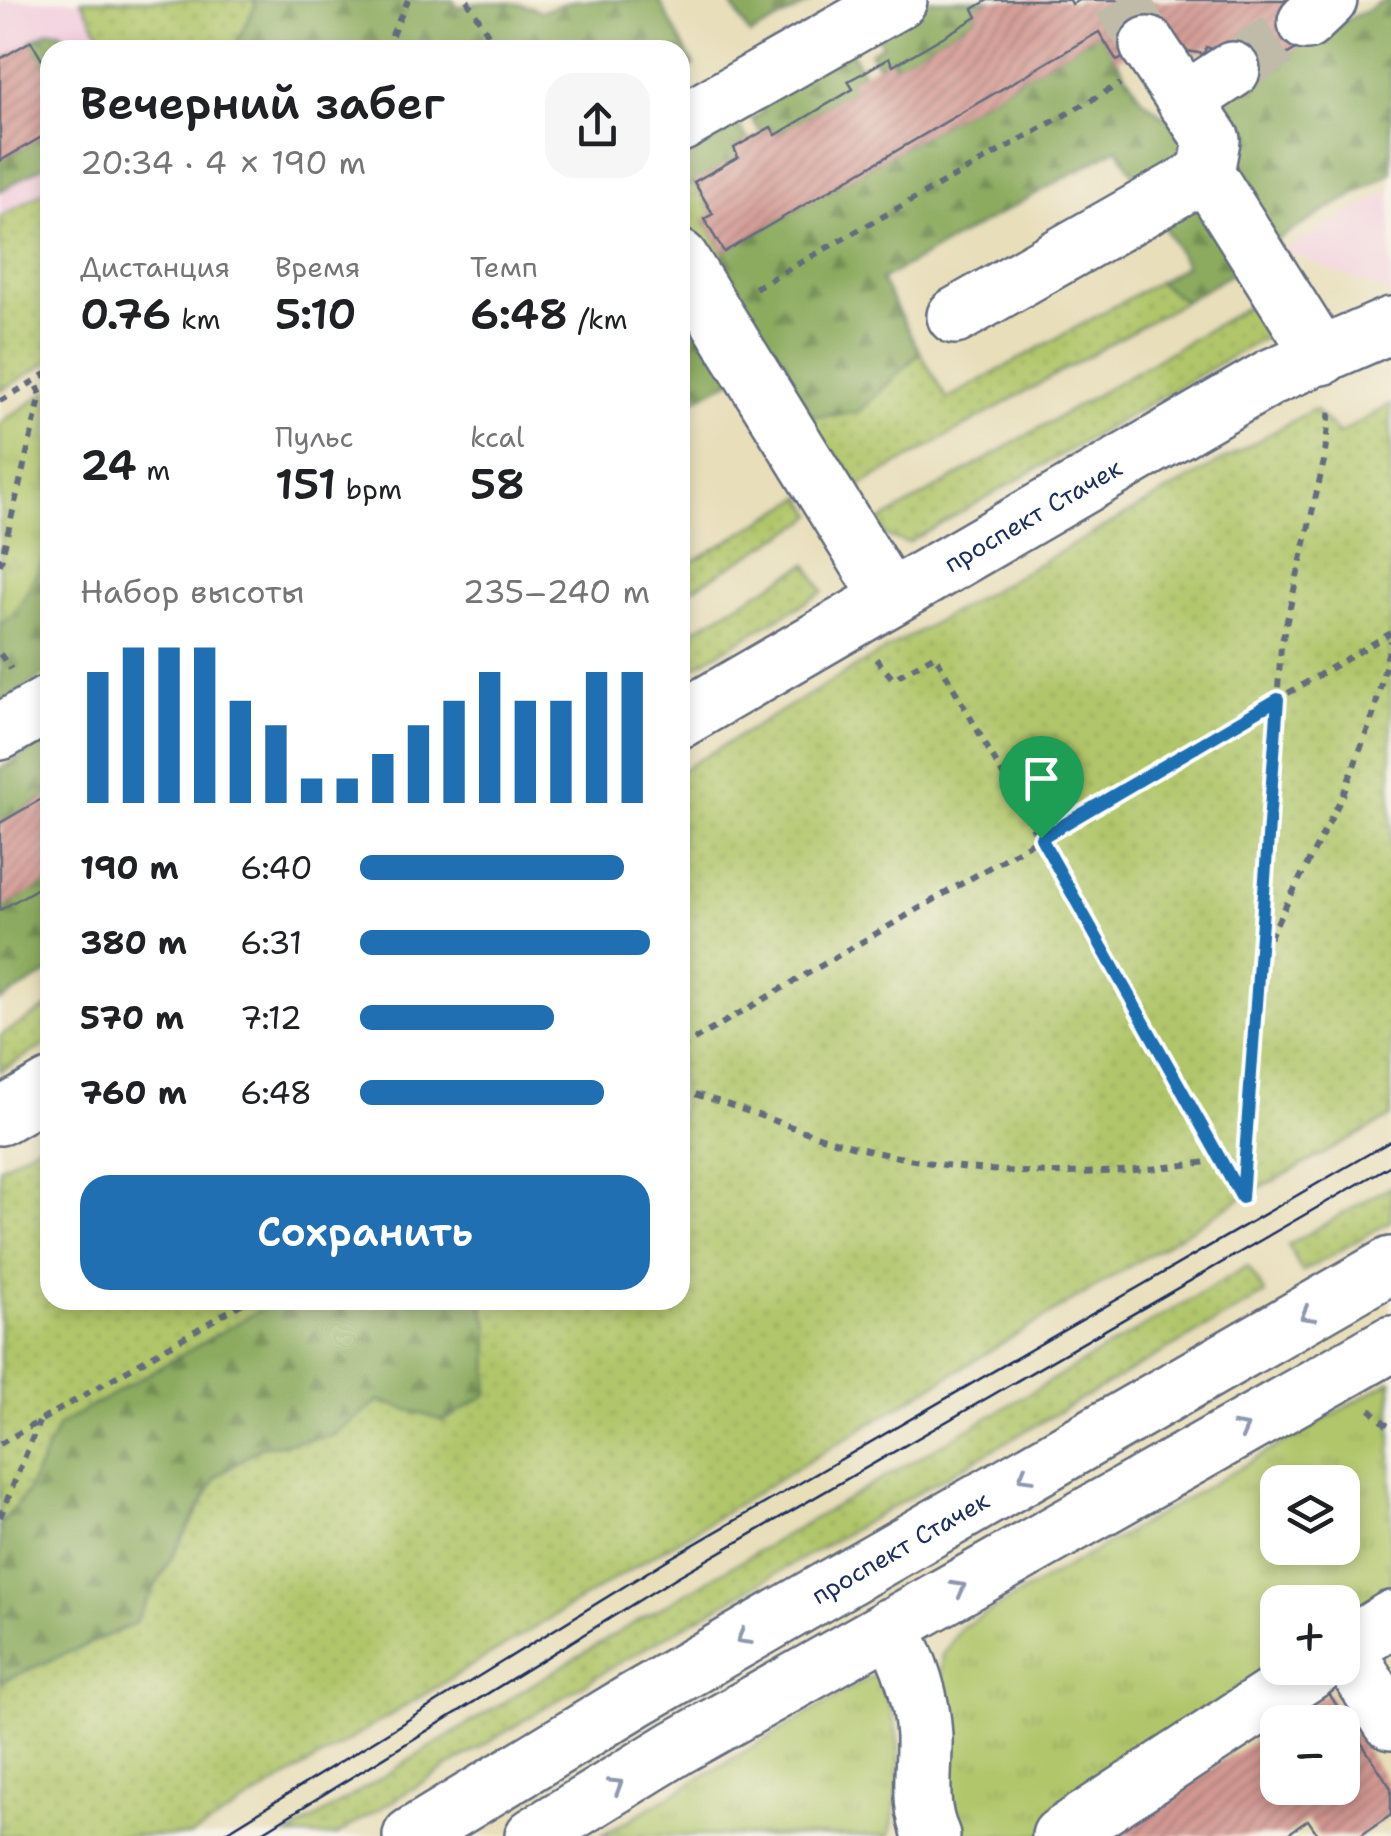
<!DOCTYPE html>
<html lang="ru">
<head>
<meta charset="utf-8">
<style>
	:root { --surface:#fff; --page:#f6f6f6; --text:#202124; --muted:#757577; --accent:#1f6fb2 }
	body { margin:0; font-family:"Shantell Sans",sans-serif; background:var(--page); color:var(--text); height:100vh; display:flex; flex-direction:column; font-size:38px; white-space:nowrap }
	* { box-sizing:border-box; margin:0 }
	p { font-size:32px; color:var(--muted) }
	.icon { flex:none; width:55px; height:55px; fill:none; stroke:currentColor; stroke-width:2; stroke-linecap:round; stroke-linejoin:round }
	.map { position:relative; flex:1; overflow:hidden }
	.drawer { position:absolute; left:40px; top:40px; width:650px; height:1270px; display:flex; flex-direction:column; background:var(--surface); border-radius:30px; box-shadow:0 5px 15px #0003 }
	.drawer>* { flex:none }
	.fabs { position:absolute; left:1260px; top:1465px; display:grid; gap:20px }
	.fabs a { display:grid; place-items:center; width:100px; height:100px; border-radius:20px; background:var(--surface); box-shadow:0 5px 15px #0003; font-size:50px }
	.pin { position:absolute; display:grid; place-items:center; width:85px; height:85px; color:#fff; margin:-102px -42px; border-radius:50% 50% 50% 0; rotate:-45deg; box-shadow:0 0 10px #0007 }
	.pin .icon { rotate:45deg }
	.round { display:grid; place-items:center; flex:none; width:105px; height:105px; border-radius:30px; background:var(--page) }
	.head { display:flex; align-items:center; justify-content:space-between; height:170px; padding:0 40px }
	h1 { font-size:45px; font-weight:600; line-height:75px }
	.figures { display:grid; grid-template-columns:repeat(3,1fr); gap:15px; height:170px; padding:10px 40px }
	.figures div { display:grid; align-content:center }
	.figures b { font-size:42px; font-weight:600 }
	.figures small { font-size:28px; font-weight:400 }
	.figures p { font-size:28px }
	.chart { height:280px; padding:20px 40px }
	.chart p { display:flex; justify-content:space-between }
	.chart svg { width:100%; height:180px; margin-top:10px; stroke:var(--accent); stroke-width:6 }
	.button { display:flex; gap:20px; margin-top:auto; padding:20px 40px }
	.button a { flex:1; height:115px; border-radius:30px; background:var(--accent); color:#fff; font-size:40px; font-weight:600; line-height:115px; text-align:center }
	ul { padding:0 40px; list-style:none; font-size:32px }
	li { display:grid; grid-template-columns:160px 120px 1fr; align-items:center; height:75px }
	li i { height:25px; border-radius:12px; background:var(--accent) }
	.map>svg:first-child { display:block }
	.built { fill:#f3cfdf }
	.grass { fill:url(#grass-dots); stroke:#667a64; stroke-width:2.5 }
	.forest { fill:url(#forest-firs); stroke:#546d5e; stroke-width:2.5 }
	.park { fill:url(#park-tufts); stroke:#667a64; stroke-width:2.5; fill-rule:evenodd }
	.building { fill:url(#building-hatch) }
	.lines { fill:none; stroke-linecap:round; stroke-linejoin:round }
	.minor-tunnel { stroke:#bfbba8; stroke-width:55; stroke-dasharray:55 28; stroke-linecap:butt }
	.minor-casing { stroke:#636c7e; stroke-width:60 }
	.major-casing { stroke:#636c7e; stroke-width:60 }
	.path { stroke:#636c7e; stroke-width:6; stroke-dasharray:8 8; stroke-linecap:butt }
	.minor { stroke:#fff; stroke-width:55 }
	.major { stroke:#fff; stroke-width:55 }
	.tram { stroke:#1b2f5e; stroke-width:2.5 }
	.oneway { stroke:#8d97ae }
	.route-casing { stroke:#fff; stroke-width:20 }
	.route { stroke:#1f6fb2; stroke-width:12 }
	.labels { text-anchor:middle; stroke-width:10; stroke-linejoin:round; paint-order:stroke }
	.street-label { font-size:25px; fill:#1b2f5e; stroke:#f7f3e8 }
</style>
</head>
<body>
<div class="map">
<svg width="1391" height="1836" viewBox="0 0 1391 1836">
	<defs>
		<pattern id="grass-dots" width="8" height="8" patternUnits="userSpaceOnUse" patternTransform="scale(2.5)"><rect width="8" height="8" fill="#b1c66b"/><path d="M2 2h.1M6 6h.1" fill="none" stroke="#98aa5f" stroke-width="1.8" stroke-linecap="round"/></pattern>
		<pattern id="forest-firs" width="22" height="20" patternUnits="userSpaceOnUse" patternTransform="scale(2.5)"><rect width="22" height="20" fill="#8cab5f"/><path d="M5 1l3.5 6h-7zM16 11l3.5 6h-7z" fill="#728c52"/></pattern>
		<pattern id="park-tufts" width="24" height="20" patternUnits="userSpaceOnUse" patternTransform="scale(2.5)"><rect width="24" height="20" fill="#b1c66b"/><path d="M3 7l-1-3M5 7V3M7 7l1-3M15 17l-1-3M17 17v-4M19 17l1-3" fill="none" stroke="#98aa5f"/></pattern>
		<pattern id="building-hatch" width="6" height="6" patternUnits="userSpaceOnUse" patternTransform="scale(2.5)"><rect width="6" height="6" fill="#d39892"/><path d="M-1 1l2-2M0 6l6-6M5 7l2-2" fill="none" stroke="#aa7c7a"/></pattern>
	</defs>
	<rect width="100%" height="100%" fill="#f7f3e8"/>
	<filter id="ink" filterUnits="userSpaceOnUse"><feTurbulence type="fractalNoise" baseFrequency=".01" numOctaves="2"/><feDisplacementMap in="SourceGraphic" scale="20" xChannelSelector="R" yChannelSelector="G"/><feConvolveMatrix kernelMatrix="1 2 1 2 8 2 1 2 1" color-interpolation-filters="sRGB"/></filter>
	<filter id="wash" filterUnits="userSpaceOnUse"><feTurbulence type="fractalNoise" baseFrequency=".0048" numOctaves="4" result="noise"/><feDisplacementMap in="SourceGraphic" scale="40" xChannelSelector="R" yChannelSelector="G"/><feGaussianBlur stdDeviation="2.25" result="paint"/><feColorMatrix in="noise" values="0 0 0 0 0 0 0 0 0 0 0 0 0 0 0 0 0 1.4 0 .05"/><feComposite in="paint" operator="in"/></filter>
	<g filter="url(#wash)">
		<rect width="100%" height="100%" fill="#e8deba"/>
		<g class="built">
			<path d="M0,0H315L311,50H50V345L0,374Z"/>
			<path d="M1391,190V294L1284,250Z"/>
		</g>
		<g class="grass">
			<path d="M81,0H254L256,6L237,42L227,50H109Z"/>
			<path d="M694,182L713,214L704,220L724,252L721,283L680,215V191Z"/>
			<path d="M50,188V361L0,391V217Z"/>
			<path d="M1158,282L1185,301L851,491L790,392L859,412L920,352L947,399Z"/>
			<path d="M1269,294L1273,313L1270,334L908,543L888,537L875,524Z"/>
			<path d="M1391,404V1117L1242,1198L191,1836H0V1682L134,1624L217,1477L260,1447L332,1436L379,1400L443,1421L489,1326L480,1300H680V771L873,657L1314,409L1339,434Z"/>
			<path d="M803,497L814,515L807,521L680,596V569Z"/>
			<path d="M807,564L823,592L680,675V638Z"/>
			<path d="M50,1006V1042L0,1071V1036Z"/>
			<path d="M50,1138V1300H277L59,1426L27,1492L0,1525V1167Z"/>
			<path d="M1391,1186V1221L1302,1272L1288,1245Z"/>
			<path d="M1248,1266L1265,1294L607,1670L335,1836H287L593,1647Z"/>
		</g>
		<g class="forest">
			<path d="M254,0H453L458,7C479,0 520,0 541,11L576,0H659L694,66L680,73V50H227L237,42L255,6Z"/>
			<path d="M729,0H815L750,35Z"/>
			<path d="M927,0H988L973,9L977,17L893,66L889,58L877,65L870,53L882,45L875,31Z"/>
			<path d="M1386,0H1391V173L1273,242L1236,271L1185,301L1158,282L1186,265L1118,148L881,280L920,352L859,412L814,417L790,392L721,283L724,252L1099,32L1141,98L1172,123L1241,84L1316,36Z"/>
			<path d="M49,31H60L75,50H50V74L31,41Z"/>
			<path d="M848,46L863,73L849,81L853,89L776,135L771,127L761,133L752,119L763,112L755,97Z"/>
			<path d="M730,112L748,140L734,148L738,157L680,191V141Z"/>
			<path d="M50,132V162L0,191V161Z"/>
			<path d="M680,290L733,379L680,408Z"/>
			<path d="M50,548V672L0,702V623L14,615Z"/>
			<path d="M49,739L50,794L0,823V769Z"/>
			<path d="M50,881V972L0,1001V910Z"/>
			<path d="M277,1300H480L489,1326L488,1394L444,1421L379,1401L332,1436L260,1447L217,1476L134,1624L0,1682V1525L27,1492L58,1426Z"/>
		</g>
		<g class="park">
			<path d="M48,391L50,548L14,615L0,623V423Z"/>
			<path d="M1391,1381V1606L1343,1637L1342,1602H1278V1668L1038,1836H968L950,1819L939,1689L943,1655L961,1628ZM1278,1482H1342V1548H1278Z"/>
			<path d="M876,1674C907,1736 902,1770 890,1836H602Z"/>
		</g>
		<g id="blocks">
			<g class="building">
				<path d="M988,0H1070L1072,4L1079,0H1301L1316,36L1241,84L1210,48L1206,47L1204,54L1171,48L1159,38L1117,61L1099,32L724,252L704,219L713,214L694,182L738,157L734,148L771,127L776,135L853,89L848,81L863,73L889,58L893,66L977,17L973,9Z"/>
				<path d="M31,41L50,74V132L0,161V59Z"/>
				<path d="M50,794V881L0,910V823Z"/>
				<path d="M1328,1692L1391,1788V1815L1360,1836H1319L1308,1820L1285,1836H1107L1278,1725V1788H1342V1722H1281Z"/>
			</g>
		</g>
	</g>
	<g filter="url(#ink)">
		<use href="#blocks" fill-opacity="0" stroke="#636c7e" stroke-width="2.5"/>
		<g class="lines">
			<g class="minor-tunnel">
				<path d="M1120,0L1148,45"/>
				<path d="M1232,70L1306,22"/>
			</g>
			<g class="minor-casing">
				<g id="minor">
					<path d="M1306,22L1329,0"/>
					<path d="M1148,45L1212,140L1206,173"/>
					<path d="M1185,101L1232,70"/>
					<path d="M680,124L899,0"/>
					<path d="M680,258L890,598"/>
					<path d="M955,316L1206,173L1322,357"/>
					<path id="s1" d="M680,720L1271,377L1391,325"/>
					<path d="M0,732L50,703"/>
					<path d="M0,1117L50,1088"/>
					<path d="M890,1626C910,1661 922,1696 924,1736C925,1770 917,1804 932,1836"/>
					<path d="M1345,1649L1391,1722"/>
					<path d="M1342,1650L1391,1619"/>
					<path d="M1060,1836L1316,1668"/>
				</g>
			</g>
			<g class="major-casing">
				<g id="major">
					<path id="s2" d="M411,1836L635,1700L1391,1265"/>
					<path d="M533,1836L676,1748L1391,1344"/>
				</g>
			</g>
			<g class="path">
				<path d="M467,0L498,50"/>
				<path d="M385,50L408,0"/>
				<path d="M755,288L1120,84"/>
				<path d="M0,401L50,372"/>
				<path d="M0,565L41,395L35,381"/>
				<path d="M0,654L11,669"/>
				<path d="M876,659L893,679L935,655L1242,1197"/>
				<path d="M1262,952L1343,795L1374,713L1391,641"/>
				<path d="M680,1048L1391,633"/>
				<path d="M680,1090C740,1106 796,1131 855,1147C977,1179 1098,1179 1221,1160"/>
				<path d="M1242,1198L1281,646L1324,461L1330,409"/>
				<path d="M1370,1409L1391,1429"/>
				<path d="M0,1444L248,1300"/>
				<path d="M0,1517L39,1422"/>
			</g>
			<use href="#minor" class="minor"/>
			<use href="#major" class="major"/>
			<g class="tram">
				<path d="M220,1836L667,1560L1391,1141"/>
				<path d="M256,1836L677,1577L1391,1165"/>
			</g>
		</g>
		<defs><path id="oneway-chevron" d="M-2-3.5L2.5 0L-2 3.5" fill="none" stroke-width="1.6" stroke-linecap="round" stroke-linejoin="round" transform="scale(2.5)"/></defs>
		<g class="oneway">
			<use href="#oneway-chevron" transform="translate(1307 1315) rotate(150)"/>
			<use href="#oneway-chevron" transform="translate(1242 1429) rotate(-29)"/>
			<use href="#oneway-chevron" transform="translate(1025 1476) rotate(150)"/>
			<use href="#oneway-chevron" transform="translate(959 1588) rotate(-29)"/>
			<use href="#oneway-chevron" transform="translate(743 1638) rotate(150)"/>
			<use href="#oneway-chevron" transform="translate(616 1785) rotate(-32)"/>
		</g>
	</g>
	<g class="lines" filter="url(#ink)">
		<g class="route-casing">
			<path id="route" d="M1278,699L1242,1198L1041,838Z"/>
		</g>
		<use href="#route" class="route"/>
	</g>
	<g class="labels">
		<g class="street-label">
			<text dy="9" stroke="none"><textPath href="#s1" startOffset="408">проспект Стачек</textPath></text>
			<text dy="9" stroke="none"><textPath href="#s2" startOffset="568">проспект Стачек</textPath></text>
		</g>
	</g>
</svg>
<div class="fabs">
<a><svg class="icon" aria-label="layers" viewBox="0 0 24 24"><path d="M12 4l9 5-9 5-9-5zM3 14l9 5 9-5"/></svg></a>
<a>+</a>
<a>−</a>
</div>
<div class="pin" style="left:1041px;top:838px;background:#1e9e55"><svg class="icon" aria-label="arrive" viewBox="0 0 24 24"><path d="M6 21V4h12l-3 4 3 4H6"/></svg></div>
<section class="drawer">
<div class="head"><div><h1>Вечерний забег</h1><p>20:34 · 4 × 190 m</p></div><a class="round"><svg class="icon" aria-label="share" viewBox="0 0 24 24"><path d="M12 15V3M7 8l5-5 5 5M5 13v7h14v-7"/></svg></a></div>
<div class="figures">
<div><p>Дистанция</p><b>0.76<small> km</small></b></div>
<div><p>Время</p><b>5:10</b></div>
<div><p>Темп</p><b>6:48<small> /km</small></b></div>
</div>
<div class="figures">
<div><b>24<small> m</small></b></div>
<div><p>Пульс</p><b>151<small> bpm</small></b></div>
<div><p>kcal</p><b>58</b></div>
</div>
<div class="chart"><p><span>Набор высоты</span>235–240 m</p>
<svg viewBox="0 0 160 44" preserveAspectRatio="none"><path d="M5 44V12M15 44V6M25 44V6M35 44V6M45 44V19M55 44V25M65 44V38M75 44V38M85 44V32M95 44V25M105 44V19M115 44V12M125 44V19M135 44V19M145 44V12M155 44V12"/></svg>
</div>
<ul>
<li><b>190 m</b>6:40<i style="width:91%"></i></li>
<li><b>380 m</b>6:31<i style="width:100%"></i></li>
<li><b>570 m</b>7:12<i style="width:67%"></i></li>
<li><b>760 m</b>6:48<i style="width:84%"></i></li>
</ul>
<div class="button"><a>Сохранить</a></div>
</section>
</div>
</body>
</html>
